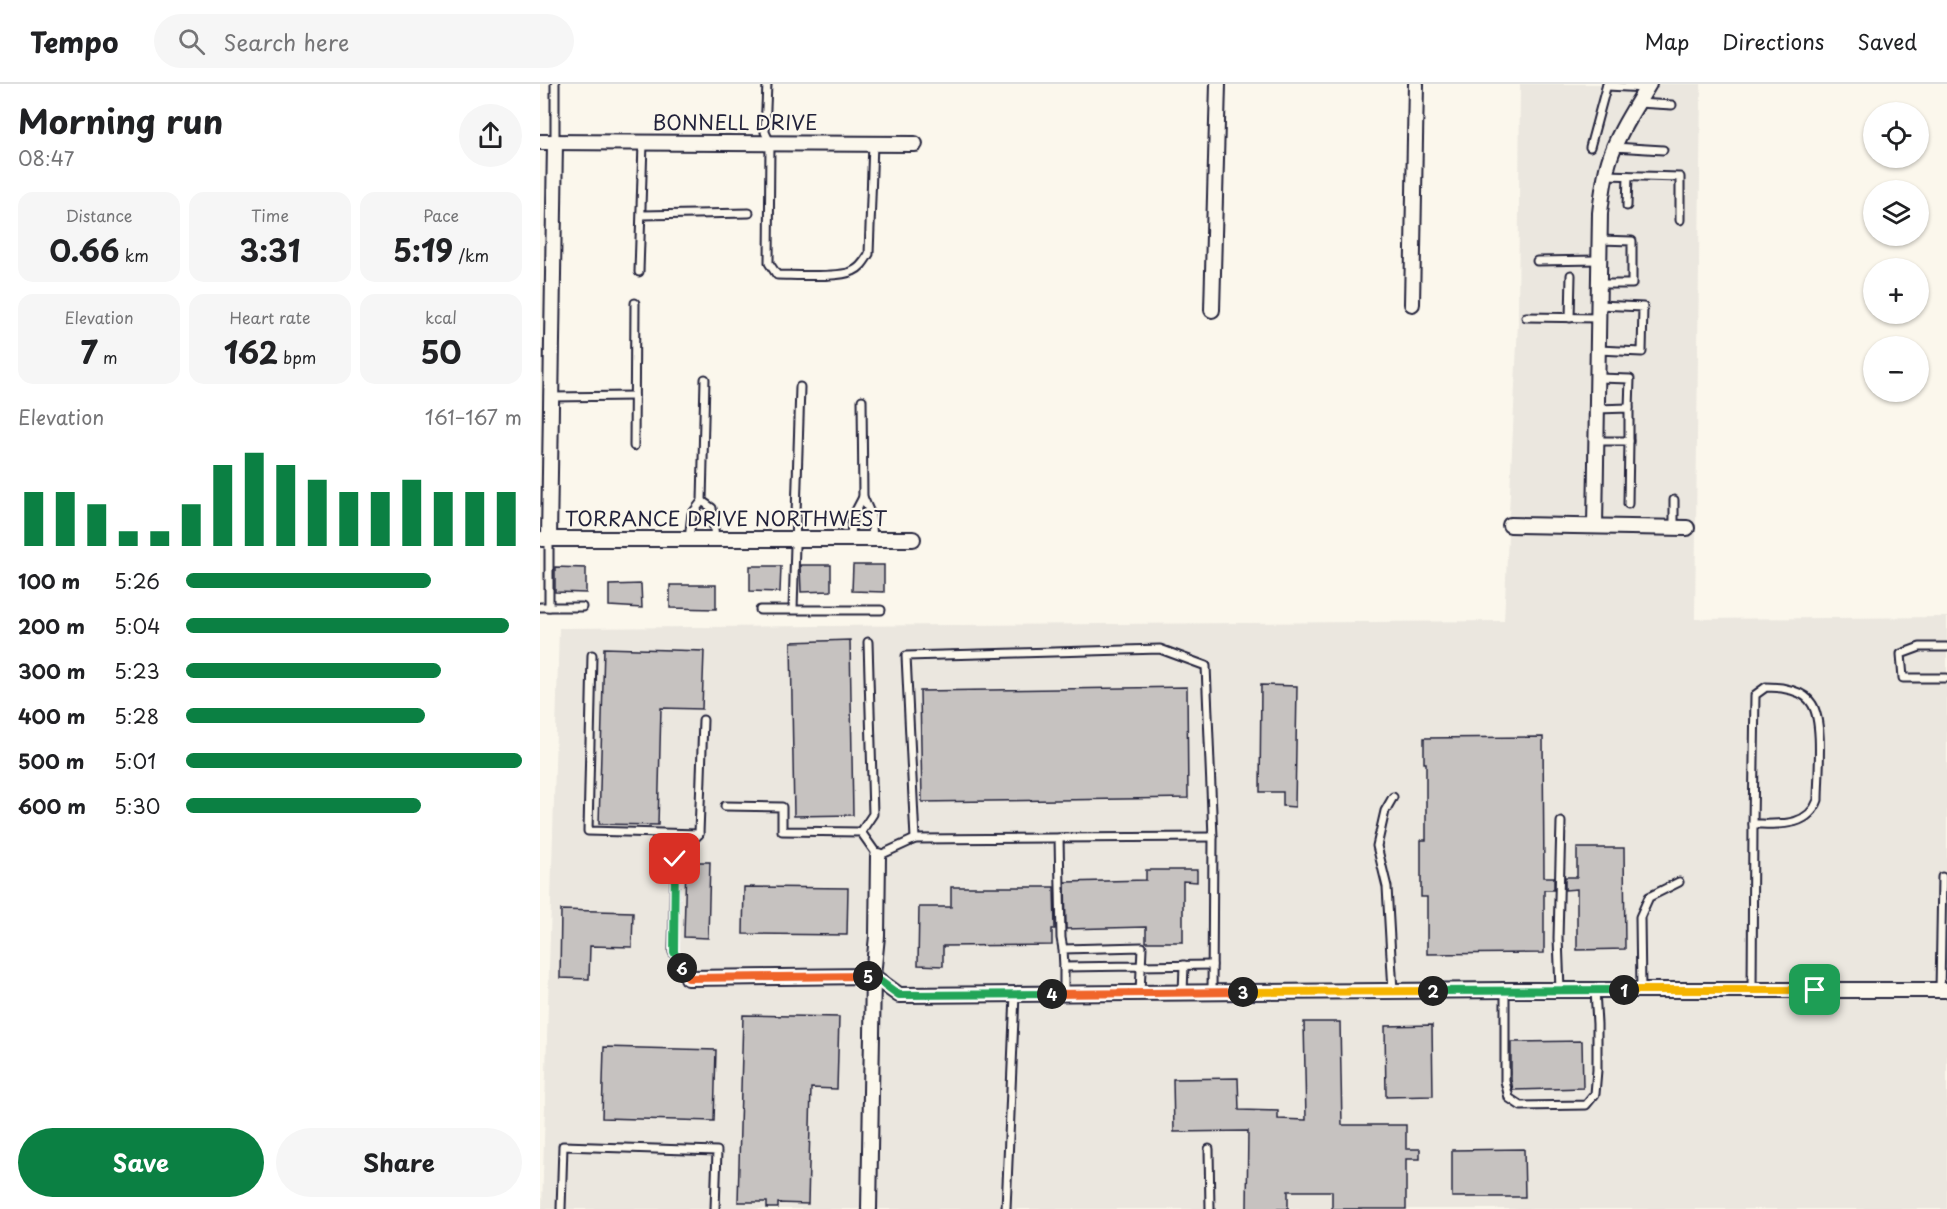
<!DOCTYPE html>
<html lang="en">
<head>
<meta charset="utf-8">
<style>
	:root { --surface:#fff; --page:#f6f6f6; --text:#202124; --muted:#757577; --line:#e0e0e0; --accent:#0b8043 }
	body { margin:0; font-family:"Playpen Sans",sans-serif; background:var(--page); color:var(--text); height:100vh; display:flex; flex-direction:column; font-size:22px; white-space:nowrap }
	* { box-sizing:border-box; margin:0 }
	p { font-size:20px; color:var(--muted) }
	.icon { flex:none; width:33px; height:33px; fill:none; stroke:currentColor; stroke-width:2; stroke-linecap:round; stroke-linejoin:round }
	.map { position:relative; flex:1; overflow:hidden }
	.drawer { display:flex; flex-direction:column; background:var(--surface); width:540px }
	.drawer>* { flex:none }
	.fabs { position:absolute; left:1323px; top:18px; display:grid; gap:12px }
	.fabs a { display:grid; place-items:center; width:66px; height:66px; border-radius:50%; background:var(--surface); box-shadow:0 2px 4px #0004; font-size:30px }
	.pin { position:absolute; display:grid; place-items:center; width:51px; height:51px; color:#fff; margin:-26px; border-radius:12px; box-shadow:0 3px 9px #0006 }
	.km { position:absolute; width:30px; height:30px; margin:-15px; border-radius:50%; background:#222; color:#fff; font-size:16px; line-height:30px; text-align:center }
	.round { display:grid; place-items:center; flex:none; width:63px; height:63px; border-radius:32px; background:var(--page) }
	.overview { display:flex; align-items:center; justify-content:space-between; height:102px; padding:0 18px }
	h1 { font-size:33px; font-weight:700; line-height:45px }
	.figures { display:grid; grid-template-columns:repeat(3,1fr); gap:9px; height:102px; padding:6px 18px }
	.figures div { display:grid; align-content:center; border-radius:15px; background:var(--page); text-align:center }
	.figures b { font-size:30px; font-weight:700 }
	.figures small { font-size:16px; font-weight:400 }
	.figures p { font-size:16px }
	.chart { height:168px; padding:12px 18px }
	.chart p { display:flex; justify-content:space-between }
	.chart svg { width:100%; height:108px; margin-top:6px; stroke:var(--accent); stroke-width:6 }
	.action { display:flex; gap:12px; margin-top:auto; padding:12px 18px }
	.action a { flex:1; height:69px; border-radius:36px; background:var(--accent); color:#fff; font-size:24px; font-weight:700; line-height:69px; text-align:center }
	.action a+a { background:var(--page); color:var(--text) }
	ul { padding:0 18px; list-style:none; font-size:20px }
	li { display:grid; grid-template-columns:96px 72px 1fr; align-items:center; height:45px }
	li i { height:15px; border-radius:8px; background:var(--accent) }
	header { display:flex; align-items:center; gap:36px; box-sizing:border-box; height:84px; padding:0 30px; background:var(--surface); border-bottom:2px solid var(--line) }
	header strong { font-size:28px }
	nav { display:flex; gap:33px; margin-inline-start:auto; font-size:21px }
	.search { width:420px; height:54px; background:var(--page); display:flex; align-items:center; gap:15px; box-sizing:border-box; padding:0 21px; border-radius:33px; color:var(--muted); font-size:22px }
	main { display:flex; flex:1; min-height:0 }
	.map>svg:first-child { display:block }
	.built { fill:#ebe7df }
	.building { fill:#c6c2c0; stroke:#22223b; stroke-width:1.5 }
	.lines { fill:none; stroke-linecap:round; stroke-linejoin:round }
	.lane-casing { stroke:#22223b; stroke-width:11 }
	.street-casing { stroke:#22223b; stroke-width:18 }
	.lane { stroke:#fbf7ec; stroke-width:7 }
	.street { stroke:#fbf7ec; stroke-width:14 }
	.split-1-casing { stroke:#fff; stroke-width:12 }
	.split-2-casing { stroke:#fff; stroke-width:12 }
	.split-3-casing { stroke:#fff; stroke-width:12 }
	.split-4-casing { stroke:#fff; stroke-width:12 }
	.split-5-casing { stroke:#fff; stroke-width:12 }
	.split-6-casing { stroke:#fff; stroke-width:12 }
	.split-7-casing { stroke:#fff; stroke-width:12 }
	.split-1 { stroke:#f5b400; stroke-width:8 }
	.split-2 { stroke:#22a559; stroke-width:8 }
	.split-3 { stroke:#f5b400; stroke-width:8 }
	.split-4 { stroke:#f0652b; stroke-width:8 }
	.split-5 { stroke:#22a559; stroke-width:8 }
	.split-6 { stroke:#f0652b; stroke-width:8 }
	.split-7 { stroke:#22a559; stroke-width:8 }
	.labels { text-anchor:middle; stroke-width:4.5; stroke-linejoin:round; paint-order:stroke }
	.street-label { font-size:20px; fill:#22223b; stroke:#fbf7ec }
</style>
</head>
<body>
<header>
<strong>Tempo</strong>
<div class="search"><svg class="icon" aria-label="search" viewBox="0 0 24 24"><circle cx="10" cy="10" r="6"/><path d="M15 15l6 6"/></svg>Search here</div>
<nav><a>Map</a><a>Directions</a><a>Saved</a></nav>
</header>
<main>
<section class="drawer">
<div class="overview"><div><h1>Morning run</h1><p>08:47</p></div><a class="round"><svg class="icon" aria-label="share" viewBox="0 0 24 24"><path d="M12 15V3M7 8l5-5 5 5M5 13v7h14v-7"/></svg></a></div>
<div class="figures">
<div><p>Distance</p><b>0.66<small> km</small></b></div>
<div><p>Time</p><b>3:31</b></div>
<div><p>Pace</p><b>5:19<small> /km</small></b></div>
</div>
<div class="figures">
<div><p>Elevation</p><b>7<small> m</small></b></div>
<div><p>Heart rate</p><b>162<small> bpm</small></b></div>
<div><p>kcal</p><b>50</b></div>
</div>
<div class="chart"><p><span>Elevation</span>161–167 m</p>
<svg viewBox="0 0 160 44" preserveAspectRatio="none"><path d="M5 44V22M15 44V22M25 44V27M35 44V38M45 44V38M55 44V27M65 44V11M75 44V6M85 44V11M95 44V17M105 44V22M115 44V22M125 44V17M135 44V22M145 44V22M155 44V22"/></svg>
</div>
<ul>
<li><b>100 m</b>5:26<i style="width:73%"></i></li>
<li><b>200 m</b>5:04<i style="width:96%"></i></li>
<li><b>300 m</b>5:23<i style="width:76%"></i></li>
<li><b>400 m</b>5:28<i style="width:71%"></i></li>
<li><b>500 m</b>5:01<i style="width:100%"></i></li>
<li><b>600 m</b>5:30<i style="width:70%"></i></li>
</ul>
<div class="action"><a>Save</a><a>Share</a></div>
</section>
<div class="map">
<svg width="1407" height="1125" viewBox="0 0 1407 1125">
	<rect width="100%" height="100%" fill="#fbf7ec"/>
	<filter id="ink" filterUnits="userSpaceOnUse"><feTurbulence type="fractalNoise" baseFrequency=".0167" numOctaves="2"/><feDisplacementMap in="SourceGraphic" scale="12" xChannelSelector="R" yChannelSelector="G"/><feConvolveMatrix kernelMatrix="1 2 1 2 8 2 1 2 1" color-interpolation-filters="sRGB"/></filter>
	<g filter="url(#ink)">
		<path class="built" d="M980,0H1161L1155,535L1407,533V1125H2L19,544L964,537L978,238Z"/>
		<g class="building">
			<path d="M260,481H291V507L261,508Z"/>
			<path d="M313,481H344V508L312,507Z"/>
			<path d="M210,482H241L240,508L210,507Z"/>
			<path d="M15,483L46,484V509L15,508Z"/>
			<path d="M101,500L102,524L69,522V501Z"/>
			<path d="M130,501H176V525L130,524Z"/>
			<path d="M310,556L313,731L254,732L251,558Z"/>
			<path d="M64,564L164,567L162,625L121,624L118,741L59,740Z"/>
			<path d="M721,601L757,602L755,723L743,722V708H720Z"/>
			<path d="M647,603L648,714L382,718L380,607Z"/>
			<path d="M1003,653L1004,793H1014V806H1004V869L887,870V813H881V756H886V679H884V654Z"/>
			<path d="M1037,764H1084L1085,865L1037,866V805L1025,806V793H1037Z"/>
			<path d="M146,778H170L168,854L144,853Z"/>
			<path d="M606,786H657V798L643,797V858H606V843L526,845L525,798L606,796Z"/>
			<path d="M204,803L308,804L307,851L203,850Z"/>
			<path d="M411,803H514L515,845H512V861L403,862V882L378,881L379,823H411Z"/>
			<path d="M21,826L93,828L92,863L50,862L49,895L20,894Z"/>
			<path d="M203,931L299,933L297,1005L271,1004L268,1120L238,1119V1124H227V1118H198Z"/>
			<path d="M764,938H800L802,1041H866V1065H880V1075H866V1125H792V1107H748V1125H707L708,1047L634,1048L633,995L698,994L699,1026L738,1027V1035L766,1036Z"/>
			<path d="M892,941L893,1012L846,1013L845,942Z"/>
			<path d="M1042,957L1043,1004L973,1006L971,996V958Z"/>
			<path d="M64,963L176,966L174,1037L62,1034Z"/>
			<path d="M984,1065L985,1113H912V1066Z"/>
		</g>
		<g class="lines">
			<g class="lane-casing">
				<g id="lane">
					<path d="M227,0L225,48L230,59L229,179L237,191C254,191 300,194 313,187C321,184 325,176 329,170L333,59"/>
					<path d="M1067,2L1106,4"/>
					<path d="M1098,19L1132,21"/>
					<path d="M15,58V0"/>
					<path d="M1050,63L1067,0"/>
					<path d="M1074,63L1123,66"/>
					<path d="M1065,91L1140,93V136"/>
					<path d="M1087,122L1088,92"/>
					<path d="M102,131L209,129"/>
					<path d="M997,177L1059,176"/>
					<path d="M99,188L103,59"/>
					<path d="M1059,200H1092V157L1060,156"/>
					<path d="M986,233L1059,234"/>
					<path d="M1030,234L1031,191"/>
					<path d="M1058,266L1102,268L1103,223L1059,221"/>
					<path d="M1058,294L1090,295L1089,324"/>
					<path d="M11,313L94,312"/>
					<path d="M1057,325L1089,324V357"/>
					<path d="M1057,357H1089L1088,420"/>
					<path d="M94,362L95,219"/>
					<path d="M323,413L331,431L333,455"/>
					<path d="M162,417L172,424L175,455"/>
					<path d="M1134,444V416"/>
					<path d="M149,455L152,430L162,417L165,295"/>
					<path d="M311,455L312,434L323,413L322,316"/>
					<path d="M0,523H42"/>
					<path d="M9,523V455"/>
					<path d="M253,525L260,303"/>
					<path d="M220,526H341"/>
					<path d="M1407,563H1380L1361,570L1363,594H1407"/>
					<path d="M52,571L48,747L159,750"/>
					<path d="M1226,603C1241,603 1264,606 1272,620C1284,639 1278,692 1278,716C1268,744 1238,740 1213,740L1215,611Z"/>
					<path d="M185,722L242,723V747L321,748L338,772L375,755L673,753"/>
					<path d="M321,748L333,730L328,558"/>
					<path d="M519,754L521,854L523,865"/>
					<path d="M375,755L366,572L620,565L666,582L673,753L672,909"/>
					<path d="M524,883V910"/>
					<path d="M148,894L133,868L135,775L159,750L163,636"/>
					<path d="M965,906V997L969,1014L981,1022L1046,1021L1055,1010L1057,986V940L1055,906"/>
					<path d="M1020,906L1018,854L1021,738"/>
					<path d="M1101,906L1100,833L1109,813L1139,798"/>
					<path d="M1212,906L1213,740"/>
					<path d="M1400,906L1402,793"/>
					<path d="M853,907L847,803L837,762L845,727L853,713"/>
					<path d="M600,909L602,863L523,865L524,883L672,881"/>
					<path d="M643,909L644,881"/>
					<path d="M669,1065L670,1125"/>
					<path d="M21,1125L23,1062L177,1067L175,1125"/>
					<path d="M466,1125L475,910"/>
				</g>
			</g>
			<g class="street-casing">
				<g id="street">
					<path d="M0,58L375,60"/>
					<path d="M872,220L876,0"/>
					<path d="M672,226L678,0"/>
					<path d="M970,441L1147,444"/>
					<path d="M1055,442L1060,129C1062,111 1064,94 1069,77C1077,50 1095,24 1109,0"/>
					<path d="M2,455H373"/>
					<path d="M9,455L15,58"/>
					<path d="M148,894L333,892L359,911L965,906H1407"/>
					<path d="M329,1125L333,892L337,852L338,772"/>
				</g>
			</g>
			<use href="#lane" class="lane"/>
			<use href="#street" class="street"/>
		</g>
	</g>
	<g class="lines" filter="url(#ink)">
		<g class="split-1-casing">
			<path id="split-1" d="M1084,906H1275"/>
		</g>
		<g class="split-2-casing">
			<path id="split-2" d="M893,907L1084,906"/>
		</g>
		<g class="split-3-casing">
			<path id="split-3" d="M703,908L893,907"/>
		</g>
		<g class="split-4-casing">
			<path id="split-4" d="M512,910L703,908"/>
		</g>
		<g class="split-5-casing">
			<path id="split-5" d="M328,892H333L359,911L512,910"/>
		</g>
		<g class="split-6-casing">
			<path id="split-6" d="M142,884L148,894L328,892"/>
		</g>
		<g class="split-7-casing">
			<path id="split-7" d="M135,775L134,868L142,884"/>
		</g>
		<use href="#split-1" class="split-1"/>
		<use href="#split-2" class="split-2"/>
		<use href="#split-3" class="split-3"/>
		<use href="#split-4" class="split-4"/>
		<use href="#split-5" class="split-5"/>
		<use href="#split-6" class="split-6"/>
		<use href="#split-7" class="split-7"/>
	</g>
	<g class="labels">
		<g class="street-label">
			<text x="195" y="46">BONNELL DRIVE</text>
			<text x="186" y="442">TORRANCE DRIVE NORTHWEST</text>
		</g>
	</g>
</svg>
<div class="fabs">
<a><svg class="icon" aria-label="locate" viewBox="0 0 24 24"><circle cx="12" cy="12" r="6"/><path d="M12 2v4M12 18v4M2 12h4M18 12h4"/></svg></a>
<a><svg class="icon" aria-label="layers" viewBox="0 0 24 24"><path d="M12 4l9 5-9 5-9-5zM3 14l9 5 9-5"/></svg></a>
<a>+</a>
<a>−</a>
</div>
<div class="pin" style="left:1275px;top:906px;background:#1e9e55"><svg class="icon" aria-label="arrive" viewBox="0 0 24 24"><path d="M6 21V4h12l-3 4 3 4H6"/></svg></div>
<div class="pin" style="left:135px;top:775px;background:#d93025"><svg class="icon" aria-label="check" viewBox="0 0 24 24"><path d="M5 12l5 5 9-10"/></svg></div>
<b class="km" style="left:1084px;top:906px">1</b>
<b class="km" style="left:893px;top:907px">2</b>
<b class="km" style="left:703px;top:908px">3</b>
<b class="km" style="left:512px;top:910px">4</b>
<b class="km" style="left:328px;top:892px">5</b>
<b class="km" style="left:142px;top:884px">6</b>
</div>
</main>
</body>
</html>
